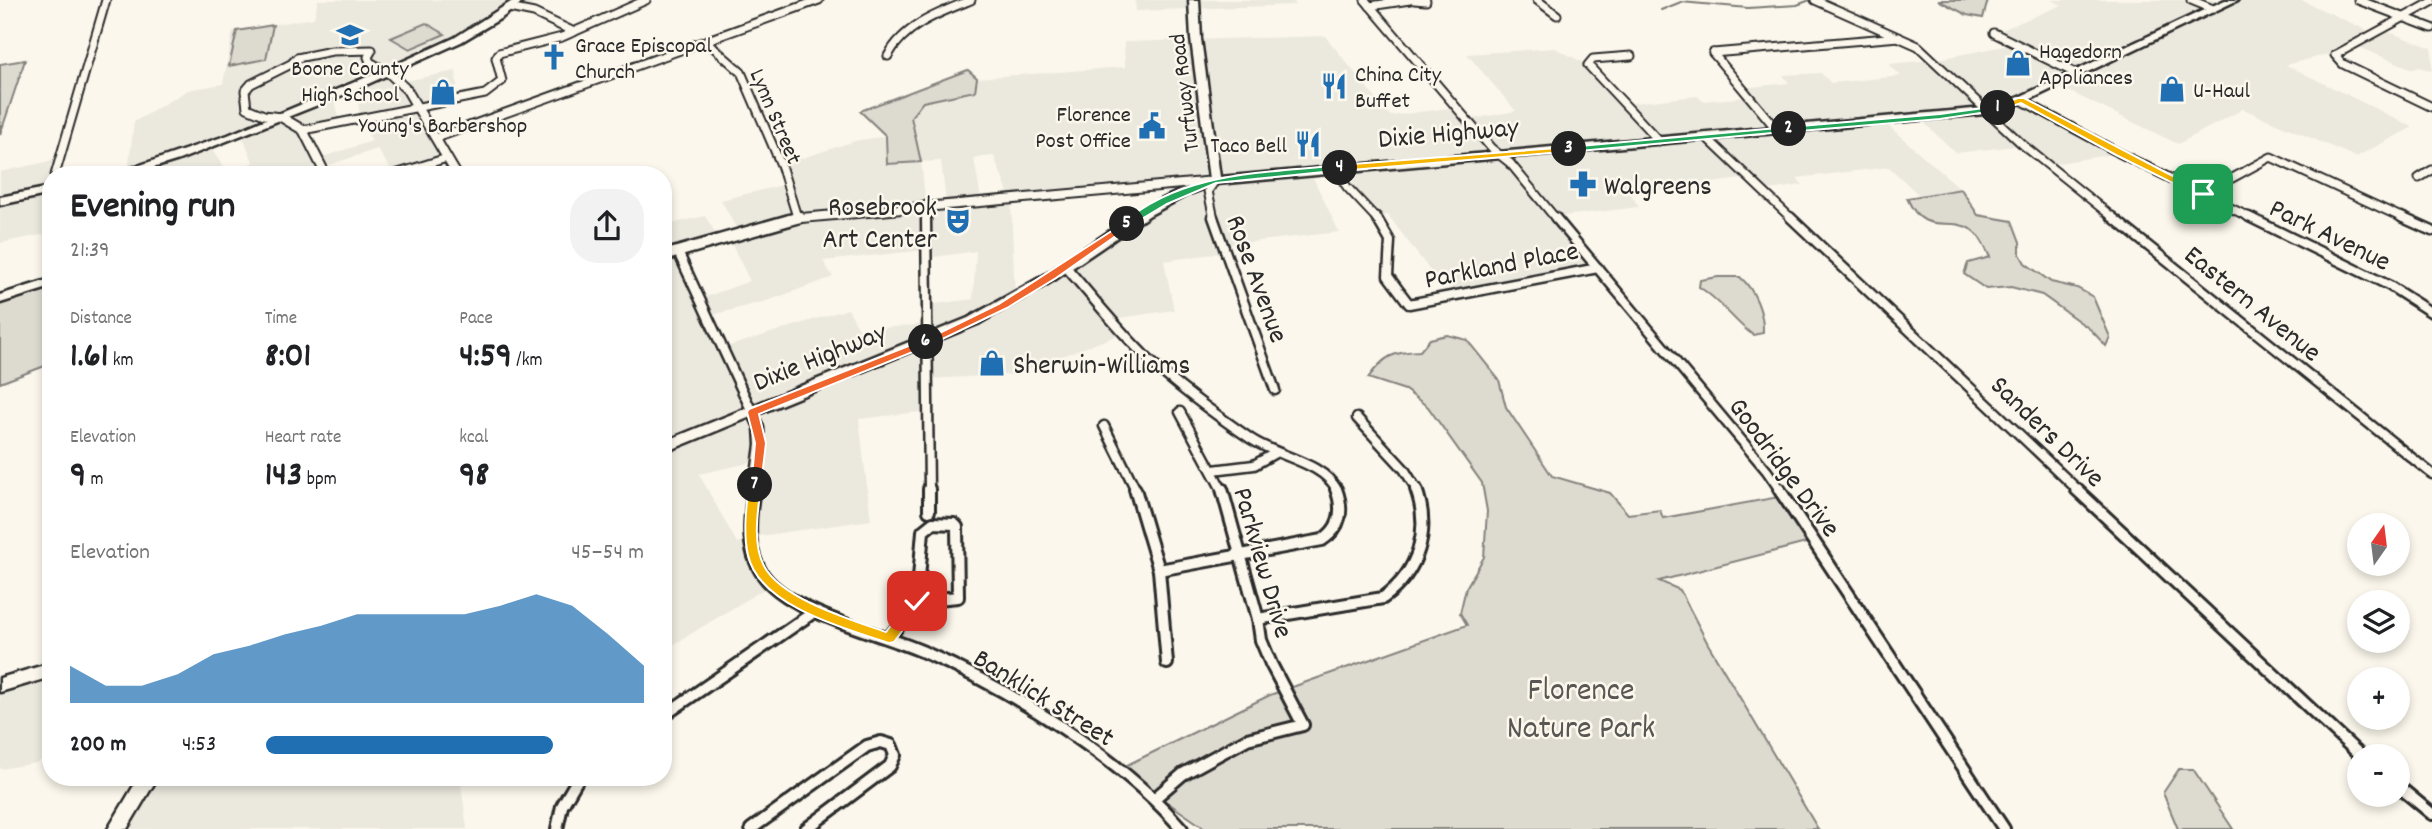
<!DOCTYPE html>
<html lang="en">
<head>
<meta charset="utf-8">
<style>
	:root { --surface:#fff; --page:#f2f2f2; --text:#202124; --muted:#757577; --accent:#1f6fb2 }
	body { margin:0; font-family:Dekko,sans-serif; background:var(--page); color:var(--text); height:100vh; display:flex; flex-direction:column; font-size:26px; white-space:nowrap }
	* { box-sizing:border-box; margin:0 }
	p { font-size:23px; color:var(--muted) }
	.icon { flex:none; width:38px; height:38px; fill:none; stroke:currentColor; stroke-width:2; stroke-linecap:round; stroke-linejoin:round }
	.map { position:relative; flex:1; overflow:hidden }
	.drawer { position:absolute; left:42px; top:166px; width:630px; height:620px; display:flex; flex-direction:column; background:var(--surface); border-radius:28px; box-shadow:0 4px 10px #0003 }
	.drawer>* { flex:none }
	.needle { width:46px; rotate:14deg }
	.buttons { position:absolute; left:2347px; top:513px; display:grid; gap:14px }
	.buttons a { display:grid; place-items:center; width:63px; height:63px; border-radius:50%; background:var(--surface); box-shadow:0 4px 10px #0003; font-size:35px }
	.pin { position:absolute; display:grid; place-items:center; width:60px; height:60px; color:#fff; margin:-30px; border-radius:14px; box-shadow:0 4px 10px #0006 }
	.km { position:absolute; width:35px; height:35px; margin:-18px; border-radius:50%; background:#222; color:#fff; font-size:19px; line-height:35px; text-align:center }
	.round { display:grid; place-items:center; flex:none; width:74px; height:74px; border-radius:28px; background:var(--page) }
	.head { display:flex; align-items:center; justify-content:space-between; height:119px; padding:0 28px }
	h1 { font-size:38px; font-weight:700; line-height:52px }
	.metrics { display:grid; grid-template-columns:repeat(3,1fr); gap:10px; height:119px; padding:7px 28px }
	.metrics div { display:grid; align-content:center }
	.metrics b { font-size:35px; font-weight:700 }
	.metrics small { font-size:19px; font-weight:400 }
	.metrics p { font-size:19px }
	.chart { height:196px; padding:14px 28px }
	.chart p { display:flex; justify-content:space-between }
	.chart svg { width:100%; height:126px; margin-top:7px; fill:var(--accent); opacity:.7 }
	ul { padding:0 28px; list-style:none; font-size:23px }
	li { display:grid; grid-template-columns:112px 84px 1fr; align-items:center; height:52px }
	li i { height:18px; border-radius:9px; background:var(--accent) }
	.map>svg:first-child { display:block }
	.built { fill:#ebe8de; fill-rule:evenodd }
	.green { fill:#dddad0; stroke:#84827e; stroke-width:2 }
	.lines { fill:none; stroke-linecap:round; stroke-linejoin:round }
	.stream { stroke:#7b7a75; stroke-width:2 }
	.minor-far2-casing { stroke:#2b2b2b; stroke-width:11 }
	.minor-far1-casing { stroke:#2b2b2b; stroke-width:13 }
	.minor-casing { stroke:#2b2b2b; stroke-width:16 }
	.tertiary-far1-casing { stroke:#2b2b2b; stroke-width:12 }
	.tertiary-casing { stroke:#2b2b2b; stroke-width:15 }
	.primary-casing { stroke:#2b2b2b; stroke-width:5 }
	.minor-far2 { stroke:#fbf7ec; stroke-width:7 }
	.minor-far1 { stroke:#fbf7ec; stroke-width:8 }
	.minor { stroke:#fbf7ec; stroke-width:10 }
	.tertiary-far1 { stroke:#fbf7ec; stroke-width:8 }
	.tertiary { stroke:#fbf7ec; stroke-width:10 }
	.primary { fill:#fbf7ec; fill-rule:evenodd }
	.split-1 { fill:#f5b400; stroke:#fff; stroke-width:2 }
	.split-2 { fill:#22a559; stroke:#fff; stroke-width:2 }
	.split-3 { fill:#22a559; stroke:#fff; stroke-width:2 }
	.split-4 { fill:#f5b400; stroke:#fff; stroke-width:2 }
	.split-5 { fill:#22a559; stroke:#fff; stroke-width:2 }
	.split-6 { fill:#f0652b; stroke:#fff; stroke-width:2 }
	.split-7 { fill:#f0652b; stroke:#fff; stroke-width:2 }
	.split-8 { fill:#f5b400; stroke:#fff; stroke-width:2 }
	.labels { text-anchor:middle; stroke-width:5; stroke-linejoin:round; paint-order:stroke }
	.far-poi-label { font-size:23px; fill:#2b2b2b; stroke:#fbf7ec; text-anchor:start }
	.far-street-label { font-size:23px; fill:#2b2b2b; stroke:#fbf7ec }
	.street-label { font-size:28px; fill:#2b2b2b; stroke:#fbf7ec }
	.poi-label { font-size:28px; fill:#2b2b2b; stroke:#fbf7ec; text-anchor:start }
	.near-park-label { font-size:33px; fill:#585754; stroke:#fbf7ec }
</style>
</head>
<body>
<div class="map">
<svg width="2432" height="829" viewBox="0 0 2432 829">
	<rect width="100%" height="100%" fill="#fbf7ec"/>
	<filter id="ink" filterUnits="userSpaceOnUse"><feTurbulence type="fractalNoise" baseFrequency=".0143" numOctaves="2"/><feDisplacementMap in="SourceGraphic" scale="14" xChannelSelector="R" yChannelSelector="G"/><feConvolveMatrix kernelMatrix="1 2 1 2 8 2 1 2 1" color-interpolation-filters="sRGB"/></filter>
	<g filter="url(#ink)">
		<g class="built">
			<path d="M318,0H541L521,10L509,8L389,72L400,82L456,71L458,99L419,107L447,158L394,174L377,149L323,167L322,175H117L128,172L134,122L188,90L223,84L233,31L314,18ZM356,85L360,119L372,141L317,159L303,130L340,123L334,95ZM242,134L253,162L237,173L226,170L210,147Z"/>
			<path d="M1135,0H1292L1296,5L1136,11Z"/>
			<path d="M2052,0H2301L2373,33L2380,29L2432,48V71L2420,67L2413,69L2351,44L2337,52L2286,65L2413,127L2356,157L2243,109L2178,144L2054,84L2022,100L2119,153L2047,165L2023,145L1956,153L1919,118L1884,122L1961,189L1920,196L1889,167L1797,178L1803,185L1762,191L1748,178L1631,194L1639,207L1556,217L1598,268L1460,293L1431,272L1388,215L1382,216L1352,186L1345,168L1310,171L1339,232L1224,245L1226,252L1164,261L1174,310L1113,319L1124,333L1022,371V374L928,379V411L859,419L871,520L752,537L754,555L772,584L663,651V226L705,216L719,239L678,252L700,299L750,281L728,237L739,233L721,200L787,184L781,165L855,141L886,136L921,162L911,117L923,102L975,91L977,78L1125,67L1124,42L1325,36L1390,116L1456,107L1467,120L1516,111L1467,54L1555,48L1588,65L1624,104L1697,96L1703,101L1749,97L1742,88L1789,83L1783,75L1821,73L1831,83L1901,76L1888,64L1933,60L2015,44L1994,33L2062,5ZM994,156L1009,195L1197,186L1107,237L1015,298L1011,200H981L974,158ZM941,161L946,203L926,205L921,162ZM926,250L927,258L976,251L973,299L927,305V324L860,330L848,309L723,348L708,316L770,300L833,277L823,261ZM758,461L751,537L737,543L699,474Z"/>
			<path d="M60,159L55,175H51V233L0,243V172Z"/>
			<path d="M51,620V755L36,763L0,769V685L37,674Z"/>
			<path d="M149,777H460L467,829H117Z"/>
		</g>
		<g class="green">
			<path d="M1938,0H1988L1983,18L1967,15Z"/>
			<path d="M426,23L445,34L410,49L391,38Z"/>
			<path d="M273,25L266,59L229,66L237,31Z"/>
			<path d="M25,60L0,135V64Z"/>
			<path d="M968,70L977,78L975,91L923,102L911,117L921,162L887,164L886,136L860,111Z"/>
			<path d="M1961,189L1978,215L2012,221L2020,242V254L2025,263L2051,282L2077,288L2093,297L2110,337L2106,346L2091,330L2042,295L2011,287L1986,289L1964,274L1968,263L1990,257C1985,248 1981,236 1972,230C1947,214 1925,239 1907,198Z"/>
			<path d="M1718,277H1740C1755,290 1764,313 1763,333L1753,335C1733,321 1722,301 1699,287L1700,280Z"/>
			<path d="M51,283L50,364L0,383V299Z"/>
			<path d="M1447,335L1467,340L1499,380L1506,407L1552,476L1610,493L1628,514L1660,510L1663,518L1784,496L1814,541L1659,581L1680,590L1708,644L1818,829H1206L1119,769L1270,695L1467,625L1460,613L1466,588L1484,557L1487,511L1482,483L1428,407L1405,390L1368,378C1385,355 1393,352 1420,351L1430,339Z"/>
			<path d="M2179,769H2193L2233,829H2178L2163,793Z"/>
		</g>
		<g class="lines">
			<path class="stream" d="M1661,10L1681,2L1748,8L1797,5L1810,0"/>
			<g class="minor-far2-casing">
				<g id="minor-far2">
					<path d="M1365,0L1491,148L1510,163L1556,219"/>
					<path d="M1414,0L1426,1"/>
					<path d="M1537,0L1557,15"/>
					<path d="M1815,0L1918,46L2023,145L2115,219"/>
					<path d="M2191,0L2213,9"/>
					<path d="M2358,0L2432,28"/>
					<path d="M2432,2L2335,55L2343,64L2432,107"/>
					<path d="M1370,6L1410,0"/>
					<path d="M509,8L534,13L574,32"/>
					<path d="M1994,33L2077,74"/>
					<path d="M706,41L741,72L781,165L797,217"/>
					<path d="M1713,53L1899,37"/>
					<path d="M1713,53L1777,130"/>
					<path d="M888,56C904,25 941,12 971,0"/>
					<path d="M1631,56L1593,59L1588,65L1659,141"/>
					<path d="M2021,100L2119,153L2253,219"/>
					<path d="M281,117L264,115L247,108L245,91L251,84L291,64L297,58L332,51L372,50L368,57L370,62L388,72"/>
					<path d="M303,130L485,94L502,81L496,58L499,53L562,37L646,0"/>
					<path d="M1706,137L1792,219"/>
					<path d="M436,138L819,0"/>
					<path d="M1334,168L1347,187L1377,219"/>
					<path d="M55,175L106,0"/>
					<path d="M392,175L447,158"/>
					<path d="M2419,178L2432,170"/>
					<path d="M2203,194L2271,157L2405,219"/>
					<path d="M926,205V219"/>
					<path d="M1214,219L1208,191L1215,181"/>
				</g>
			</g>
			<g class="minor-far1-casing">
				<g id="minor-far1">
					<path d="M926,217L929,490"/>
					<path d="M1213,217L1275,390"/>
					<path d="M1376,217L1390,241L1388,276L1409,304L1598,268"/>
					<path d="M1555,217L1767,471L1780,490"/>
					<path d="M1790,217L2078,490"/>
					<path d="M2112,217L2432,474"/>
					<path d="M2249,217L2390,286L2432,313"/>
					<path d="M2401,217L2432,231"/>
					<path d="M678,252L759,427L760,445L754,490"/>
					<path d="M1066,267C1093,298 1119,331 1149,360C1180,389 1216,415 1251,439C1278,457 1323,462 1337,490"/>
					<path d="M0,299L51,283"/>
					<path d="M1180,412L1222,490"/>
					<path d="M1357,418L1404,469L1417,490"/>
					<path d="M1104,426L1136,490"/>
					<path d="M1213,470L1254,465L1275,453"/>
				</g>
			</g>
			<g class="minor-casing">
				<g id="minor">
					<path d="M754,489C749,520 745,555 767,580C799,616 881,633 926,653C1011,690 1121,758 1182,829"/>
					<path d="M929,489V511"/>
					<path d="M1135,489L1159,570L1167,663"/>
					<path d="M1779,489L2004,829"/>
					<path d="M2076,489L2361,756"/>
					<path d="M933,523L954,524L957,527L958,597L917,601L923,531Z"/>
					<path d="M1159,570L1322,540C1341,528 1344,510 1336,489"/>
					<path d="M1258,619L1383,598C1419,572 1431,530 1416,489"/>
					<path d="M889,638L917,601"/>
					<path d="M663,716L814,612"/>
					<path d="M2398,786L2432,814"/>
					<path d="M1155,798L1183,774L1247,739L1303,725L1271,664L1261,640L1258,619L1222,489"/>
					<path d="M557,829L562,806L579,777"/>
					<path d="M751,829L867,746L881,742L891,745L895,755L890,766L806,829"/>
				</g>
			</g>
			<g class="tertiary-far1-casing">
				<g id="tertiary-far1">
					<path d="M388,72L407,90L457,175"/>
					<path d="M281,117L303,130L326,175"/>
					<path d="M790,219L1215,181"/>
				</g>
			</g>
			<g class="tertiary-casing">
				<path id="tertiary" d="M663,256L800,217"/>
			</g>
			<g class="primary-casing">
				<g id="primary">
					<path d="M514,0H525L503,17L461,42L348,93L179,160L130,175H111L228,135L386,69L454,38Z"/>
					<path d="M1189,0H1199L1201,39L1220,177L1984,108L2017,98L2225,0H2238L2025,102L1985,114L1217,184L1187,195L1150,215L1056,279L978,324L663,453V442L968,318L1048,273L1142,209L1179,191L1209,179L1191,39Z"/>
					<path d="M51,187V194L0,205V197Z"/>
					<path d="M51,663V677L0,692V678Z"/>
					<path d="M139,777H158L127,829H108Z"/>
				</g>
			</g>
			<use href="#minor-far2" class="minor-far2"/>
			<use href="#minor-far1" class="minor-far1"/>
			<use href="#minor" class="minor"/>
			<use href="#tertiary-far1" class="tertiary-far1"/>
			<use href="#tertiary" class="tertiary"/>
			<use href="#primary" class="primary"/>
		</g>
	</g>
	<path class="split-1" d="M2018,98H2024L2207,194L2199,196L2116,155L2021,103L1998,111L1993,108Z"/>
	<path class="split-2" d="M1998,106L2001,110L1940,119L1789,132L1784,129L1789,127L1940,114Z"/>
	<path class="split-3" d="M1789,127L1793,129L1792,131L1569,152L1565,149L1569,147Z"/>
	<path class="split-4" d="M1569,147H1573V151L1340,171L1335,168L1340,165Z"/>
	<path class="split-5" d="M1340,165L1343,166V170L1216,183L1167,204L1130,226L1122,224C1181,171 1267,173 1340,165Z"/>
	<path class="split-6" d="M1127,221L1130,222V226L1056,278L1007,308L930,345L921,342L999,304Z"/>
	<path class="split-7" d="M926,339L931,342L930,345L759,414L766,443L761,485L759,489H751L755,443L747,412L749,409Z"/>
	<path class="split-8" d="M755,481L761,485C758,510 752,543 764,566C781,599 852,620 886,632L912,597H922V604L894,642L889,643C846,629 759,606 748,555C743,533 746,508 749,485Z"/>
	<defs>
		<g id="school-bare" transform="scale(2.1)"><path d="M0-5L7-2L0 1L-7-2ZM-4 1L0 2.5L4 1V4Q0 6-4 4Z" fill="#1f6fb2" stroke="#fbf7ec" stroke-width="2.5" paint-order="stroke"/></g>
		<g id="church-bare" transform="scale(2.1)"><path d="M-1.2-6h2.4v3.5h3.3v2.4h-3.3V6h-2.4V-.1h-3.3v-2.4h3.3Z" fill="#1f6fb2" stroke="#fbf7ec" stroke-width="2.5" paint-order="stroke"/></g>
		<g id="shop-bare" transform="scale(2.1)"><path d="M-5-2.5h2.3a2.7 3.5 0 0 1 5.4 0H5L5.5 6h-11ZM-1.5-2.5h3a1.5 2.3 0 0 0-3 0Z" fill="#1f6fb2" stroke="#fbf7ec" stroke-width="2.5" paint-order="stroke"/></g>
		<g id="restaurant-bare" transform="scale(2.1)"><path d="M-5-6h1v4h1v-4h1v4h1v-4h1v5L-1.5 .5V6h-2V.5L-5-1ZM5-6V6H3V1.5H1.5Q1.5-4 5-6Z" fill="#1f6fb2" stroke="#fbf7ec" stroke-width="2.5" paint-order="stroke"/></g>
		<g id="civic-bare" transform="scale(2.1)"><path d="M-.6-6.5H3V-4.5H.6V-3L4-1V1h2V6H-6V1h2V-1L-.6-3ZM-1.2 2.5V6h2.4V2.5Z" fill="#1f6fb2" stroke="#fbf7ec" stroke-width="2.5" paint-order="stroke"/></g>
		<g id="pharmacy-bare" transform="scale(2.1)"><path d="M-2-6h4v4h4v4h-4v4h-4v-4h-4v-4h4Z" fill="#1f6fb2" stroke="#fbf7ec" stroke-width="2.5" paint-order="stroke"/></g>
		<g id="theatre-bare" transform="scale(2.1)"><path d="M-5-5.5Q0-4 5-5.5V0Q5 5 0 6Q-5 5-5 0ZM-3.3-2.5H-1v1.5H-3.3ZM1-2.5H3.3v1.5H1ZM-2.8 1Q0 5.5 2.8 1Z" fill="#1f6fb2" stroke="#fbf7ec" stroke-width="2.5" paint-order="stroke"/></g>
	</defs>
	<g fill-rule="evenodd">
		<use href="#school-bare" x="350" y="35"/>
		<use href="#church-bare" x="554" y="57"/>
		<use href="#shop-bare" x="2018" y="63"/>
		<use href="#restaurant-bare" x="1334" y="86"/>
		<use href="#shop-bare" x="2172" y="89"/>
		<use href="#shop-bare" x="443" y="92"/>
		<use href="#civic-bare" x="1152" y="126"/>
		<use href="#restaurant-bare" x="1308" y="144"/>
		<use href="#pharmacy-bare" x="1583" y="184"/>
		<use href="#theatre-bare" x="958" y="221"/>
		<use href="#shop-bare" x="992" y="363"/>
	</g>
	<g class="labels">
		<g class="far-poi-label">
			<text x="575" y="52">Grace Episcopal<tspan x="575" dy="26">Church</tspan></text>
			<text x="2039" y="58">Hagedorn<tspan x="2039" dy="26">Appliances</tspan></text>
			<text x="350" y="75" text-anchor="middle">Boone County<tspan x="350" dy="26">High School</tspan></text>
			<text x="1355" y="81">China City<tspan x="1355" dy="26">Buffet</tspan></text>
			<text x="2193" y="97">U-Haul</text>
			<text x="1131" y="121" text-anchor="end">Florence<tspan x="1131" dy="26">Post Office</tspan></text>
			<text x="443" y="132" text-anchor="middle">Young's Barbershop</text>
			<text x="1287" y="152" text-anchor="end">Taco Bell</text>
		</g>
		<g class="far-street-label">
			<text transform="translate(1183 93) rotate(-97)" y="8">Turfway Road</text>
			<text transform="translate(777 116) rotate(67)" y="8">Lynn Street</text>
		</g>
		<g class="street-label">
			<text transform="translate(1448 131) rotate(-5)" y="10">Dixie Highway</text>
			<text transform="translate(2331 233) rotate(26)" y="10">Park Avenue</text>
			<text transform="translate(1501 263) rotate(-11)" y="10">Parkland Place</text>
			<text transform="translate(1259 278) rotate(70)" y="10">Rose Avenue</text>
			<text transform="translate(2254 302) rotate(39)" y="10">Eastern Avenue</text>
			<text transform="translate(819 355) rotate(-22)" y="10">Dixie Highway</text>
			<text transform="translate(2049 430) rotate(44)" y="10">Sanders Drive</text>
			<text transform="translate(1786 466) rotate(53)" y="10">Goodridge Drive</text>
			<text transform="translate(1265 562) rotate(74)" y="10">Parkview Drive</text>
			<text transform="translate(1045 696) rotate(32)" y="10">Banklick Street</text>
		</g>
		<g class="poi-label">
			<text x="1604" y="194">Walgreens</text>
			<text x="937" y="215" text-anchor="end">Rosebrook<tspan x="937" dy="32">Art Center</tspan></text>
			<text x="1013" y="373">Sherwin-Williams</text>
		</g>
		<g class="near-park-label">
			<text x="1581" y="699">Florence<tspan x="1581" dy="38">Nature Park</tspan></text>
		</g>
	</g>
</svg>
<div class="buttons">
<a><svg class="needle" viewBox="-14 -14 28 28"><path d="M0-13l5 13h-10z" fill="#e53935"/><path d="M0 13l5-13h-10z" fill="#757577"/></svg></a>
<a><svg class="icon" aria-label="layers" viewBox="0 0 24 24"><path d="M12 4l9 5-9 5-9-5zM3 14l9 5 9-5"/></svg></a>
<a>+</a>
<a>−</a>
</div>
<div class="pin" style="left:2203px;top:194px;background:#1e9e55"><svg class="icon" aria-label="arrive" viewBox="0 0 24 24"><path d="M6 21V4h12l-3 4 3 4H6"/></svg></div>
<div class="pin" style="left:917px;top:601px;background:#d93025"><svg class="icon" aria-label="check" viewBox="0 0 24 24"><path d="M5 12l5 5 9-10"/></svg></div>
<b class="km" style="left:1998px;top:108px">1</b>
<b class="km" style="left:1789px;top:129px">2</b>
<b class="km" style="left:1569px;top:149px">3</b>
<b class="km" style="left:1340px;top:168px">4</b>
<b class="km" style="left:1127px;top:224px">5</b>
<b class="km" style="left:926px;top:342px">6</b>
<b class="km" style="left:755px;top:485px">7</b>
<section class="drawer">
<div class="head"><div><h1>Evening run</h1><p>21:39</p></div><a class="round"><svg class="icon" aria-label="share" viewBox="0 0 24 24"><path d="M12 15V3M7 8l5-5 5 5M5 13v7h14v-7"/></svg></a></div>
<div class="metrics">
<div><p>Distance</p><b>1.61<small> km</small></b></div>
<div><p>Time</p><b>8:01</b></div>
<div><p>Pace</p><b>4:59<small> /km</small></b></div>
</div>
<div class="metrics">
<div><p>Elevation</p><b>9<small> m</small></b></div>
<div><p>Heart rate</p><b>143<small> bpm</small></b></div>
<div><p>kcal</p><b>98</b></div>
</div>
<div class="chart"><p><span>Elevation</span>45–54 m</p>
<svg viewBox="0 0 160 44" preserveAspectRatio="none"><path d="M0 44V31L10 38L20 38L30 34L40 27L50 24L60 20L70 17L80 13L90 13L100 13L110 13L120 10L130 6L140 10L150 20L160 31V44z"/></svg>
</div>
<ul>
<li><b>200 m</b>4:53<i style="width:76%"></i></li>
</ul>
</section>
</div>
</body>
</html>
